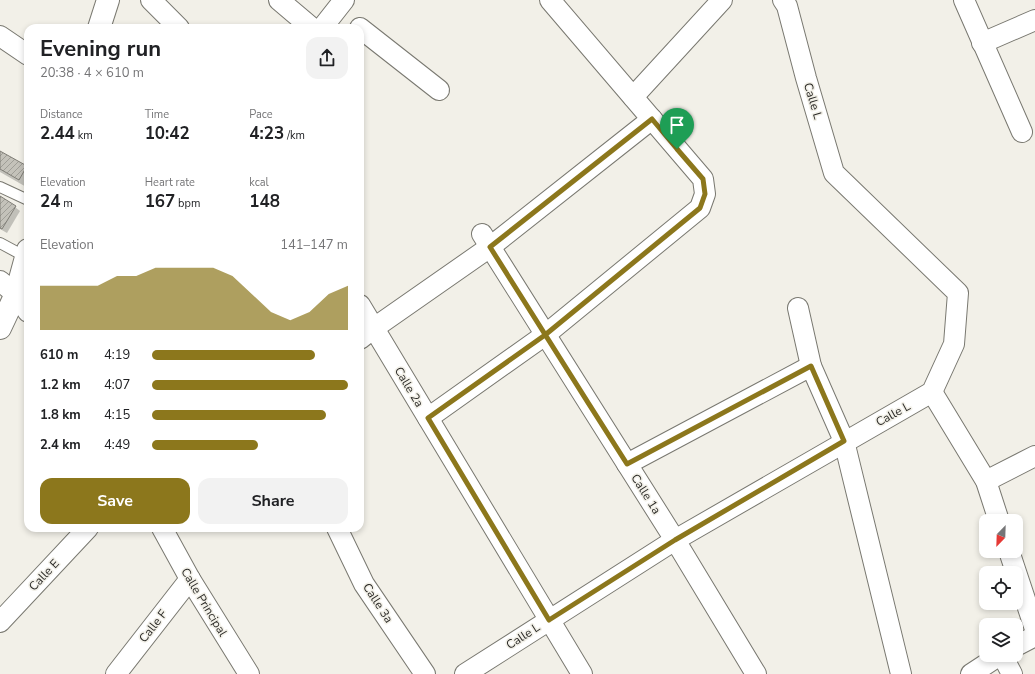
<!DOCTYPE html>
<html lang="en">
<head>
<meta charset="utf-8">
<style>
	:root { --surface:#fff; --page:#f2f2f2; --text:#202124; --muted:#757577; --accent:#8c771c }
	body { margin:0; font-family:"Nunito Sans",sans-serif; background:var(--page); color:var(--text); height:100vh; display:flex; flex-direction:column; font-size:15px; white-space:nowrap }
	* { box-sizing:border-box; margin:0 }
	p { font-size:13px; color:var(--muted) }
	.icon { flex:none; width:22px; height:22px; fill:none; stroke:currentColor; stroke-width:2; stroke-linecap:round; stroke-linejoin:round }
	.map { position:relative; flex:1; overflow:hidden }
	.sheet { position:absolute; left:24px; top:24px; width:340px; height:508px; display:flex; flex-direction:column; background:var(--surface); border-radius:12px; box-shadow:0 2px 6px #0003 }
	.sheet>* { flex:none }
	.needle { width:26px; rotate:203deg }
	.tools { position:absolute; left:979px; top:514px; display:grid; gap:8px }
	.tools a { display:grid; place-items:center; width:44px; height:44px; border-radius:8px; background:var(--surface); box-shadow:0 2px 6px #0003; font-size:20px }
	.pin { position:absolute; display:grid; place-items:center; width:34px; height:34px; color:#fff; margin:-41px -17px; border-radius:50% 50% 50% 0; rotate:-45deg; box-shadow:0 0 4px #0007 }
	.pin .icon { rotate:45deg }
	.round { display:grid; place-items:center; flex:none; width:42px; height:42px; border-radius:12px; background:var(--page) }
	.summary { display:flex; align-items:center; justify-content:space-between; height:68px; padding:0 16px }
	h1 { font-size:22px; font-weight:700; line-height:30px }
	.metrics { display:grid; grid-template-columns:repeat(3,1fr); gap:6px; height:68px; padding:4px 16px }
	.metrics div { display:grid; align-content:center }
	.metrics b { font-size:17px; font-weight:700 }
	.metrics small { font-size:11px; font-weight:400 }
	.metrics p { font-size:11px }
	.chart { height:112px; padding:8px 16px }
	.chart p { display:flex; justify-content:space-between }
	.chart svg { width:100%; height:72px; margin-top:4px; fill:var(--accent); opacity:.7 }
	.primary-button { display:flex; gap:8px; margin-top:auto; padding:8px 16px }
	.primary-button a { flex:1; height:46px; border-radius:12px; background:var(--accent); color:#fff; font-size:16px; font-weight:700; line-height:46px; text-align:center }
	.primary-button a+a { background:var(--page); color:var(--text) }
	ul { padding:0 16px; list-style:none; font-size:13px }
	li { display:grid; grid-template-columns:64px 48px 1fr; align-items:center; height:30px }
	li i { height:10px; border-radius:5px; background:var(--accent) }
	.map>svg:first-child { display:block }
	.shadow { fill:#0003 }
	.building { fill:url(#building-hatch); stroke:#807e77 }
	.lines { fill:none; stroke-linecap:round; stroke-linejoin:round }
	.service-casing { stroke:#797870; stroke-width:12 }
	.minor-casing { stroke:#797870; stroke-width:22 }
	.tertiary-casing { stroke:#797870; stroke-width:24 }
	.service { stroke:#fff; stroke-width:10 }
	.minor { stroke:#fff; stroke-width:20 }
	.tertiary { stroke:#fff; stroke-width:22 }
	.route-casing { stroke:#fff; stroke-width:8 }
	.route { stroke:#8c771c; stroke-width:5 }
	.labels { text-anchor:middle; stroke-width:3; stroke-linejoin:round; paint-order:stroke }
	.street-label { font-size:12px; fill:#2b2a27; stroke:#f2f0e8 }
</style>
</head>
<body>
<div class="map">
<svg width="1035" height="674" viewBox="0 0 1035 674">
	<defs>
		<pattern id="building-hatch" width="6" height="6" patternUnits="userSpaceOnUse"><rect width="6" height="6" fill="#c4c2ba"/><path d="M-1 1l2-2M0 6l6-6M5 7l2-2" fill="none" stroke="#9f9e97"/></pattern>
	</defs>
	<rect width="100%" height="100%" fill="#f2f0e8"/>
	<g class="shadow">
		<path d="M0,152L28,169V188L0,172Z"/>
		<path d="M0,198L15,207L20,211L7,233L0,229Z"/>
	</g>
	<g class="building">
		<path d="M0,151L27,166L19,180L0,169Z"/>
		<path d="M0,196L16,206L2,229L0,228Z"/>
	</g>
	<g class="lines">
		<g class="service-casing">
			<g id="service">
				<path d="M0,187L28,200"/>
				<path d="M0,243L26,257"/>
			</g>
		</g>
		<g class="minor-casing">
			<g id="minor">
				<path d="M151,0L179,28"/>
				<path d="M279,0L312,28"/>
				<path d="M964,0L1022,132"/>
				<path d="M322,28L344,0"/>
				<path d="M360,28L439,90"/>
				<path d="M0,36L28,55"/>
				<path d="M982,43L1035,20"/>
				<path d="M633,97L722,0"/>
				<path d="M482,234L675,540L756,674"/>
				<path d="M0,281L16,294L28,312"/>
				<path d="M360,305L582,674"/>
				<path d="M798,308L811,366L844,441L901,674"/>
				<path d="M360,339L374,328L490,247L652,119"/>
				<path d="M932,392L986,481L999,521"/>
				<path d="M428,418L545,335L700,208L705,194L703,179L550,0"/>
				<path d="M627,464L811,366"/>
				<path d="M986,481L1035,456"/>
				<path d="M162,528L190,579L249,674"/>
				<path d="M337,528L364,584L425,674"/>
				<path d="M1009,551L1035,629"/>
				<path d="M0,622L88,528"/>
				<path d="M1016,646L1035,636"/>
				<path d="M1002,655L1012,674"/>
				<path d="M116,674L190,579"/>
				<path d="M465,674L675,540L932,392L954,344L958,293L834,173L806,78L787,6L783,0"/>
				<path d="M971,674L1000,655"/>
			</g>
		</g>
		<g class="tertiary-casing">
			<g id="tertiary">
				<path d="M99,28L108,0"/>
				<path d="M0,328L16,294L28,250"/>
			</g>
		</g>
		<use href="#service" class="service"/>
		<use href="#minor" class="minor"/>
		<use href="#tertiary" class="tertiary"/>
	</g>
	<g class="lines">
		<g class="route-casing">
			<path id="route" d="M677,149L703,179L705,194L700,208L545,335L428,418L549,620L675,540L844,441L811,366L627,464C581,392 536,320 490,247L652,119L677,149"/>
		</g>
		<use href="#route" class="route"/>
	</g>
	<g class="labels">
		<g class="street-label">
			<text transform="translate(813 101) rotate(73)" y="4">Calle L</text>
			<text transform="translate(409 387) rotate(59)" y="4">Calle 2a</text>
			<text transform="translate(893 414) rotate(-29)" y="4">Calle L</text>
			<text transform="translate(646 494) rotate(58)" y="4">Calle 1a</text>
			<text transform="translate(44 575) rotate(-47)" y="4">Calle E</text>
			<text transform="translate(204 602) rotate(59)" y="4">Calle Principal</text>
			<text transform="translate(378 603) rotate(57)" y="4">Calle 3a</text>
			<text transform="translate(153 626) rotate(-52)" y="4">Calle F</text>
			<text transform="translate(523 636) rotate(-33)" y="4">Calle L</text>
		</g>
	</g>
</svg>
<div class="tools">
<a><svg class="needle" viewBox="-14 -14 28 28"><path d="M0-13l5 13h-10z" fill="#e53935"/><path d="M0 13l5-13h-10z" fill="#757577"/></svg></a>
<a><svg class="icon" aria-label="locate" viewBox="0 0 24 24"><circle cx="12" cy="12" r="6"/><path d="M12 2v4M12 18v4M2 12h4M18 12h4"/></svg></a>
<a><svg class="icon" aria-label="layers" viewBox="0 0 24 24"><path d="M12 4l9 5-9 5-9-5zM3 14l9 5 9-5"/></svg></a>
</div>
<div class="pin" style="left:677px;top:149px;background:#1e9e55"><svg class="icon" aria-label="arrive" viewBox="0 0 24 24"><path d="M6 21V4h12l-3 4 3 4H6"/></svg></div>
<section class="sheet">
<div class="summary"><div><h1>Evening run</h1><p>20:38 · 4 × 610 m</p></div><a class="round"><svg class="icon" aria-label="share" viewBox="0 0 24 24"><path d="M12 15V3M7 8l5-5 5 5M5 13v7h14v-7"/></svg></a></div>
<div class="metrics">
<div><p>Distance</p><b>2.44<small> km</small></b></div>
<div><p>Time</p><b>10:42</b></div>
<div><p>Pace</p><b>4:23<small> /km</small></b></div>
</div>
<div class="metrics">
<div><p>Elevation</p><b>24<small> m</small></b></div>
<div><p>Heart rate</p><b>167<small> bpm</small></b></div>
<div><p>kcal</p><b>148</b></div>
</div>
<div class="chart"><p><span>Elevation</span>141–147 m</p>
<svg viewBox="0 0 160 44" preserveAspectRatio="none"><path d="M0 44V17L10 17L20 17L30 17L40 11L50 11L60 6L70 6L80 6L90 6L100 11L110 22L120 33L130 38L140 33L150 22L160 17V44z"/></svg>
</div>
<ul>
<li><b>610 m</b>4:19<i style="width:83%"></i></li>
<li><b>1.2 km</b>4:07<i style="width:100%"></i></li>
<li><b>1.8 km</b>4:15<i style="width:89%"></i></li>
<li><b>2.4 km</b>4:49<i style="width:54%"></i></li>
</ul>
<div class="primary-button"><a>Save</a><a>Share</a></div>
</section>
</div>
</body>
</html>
